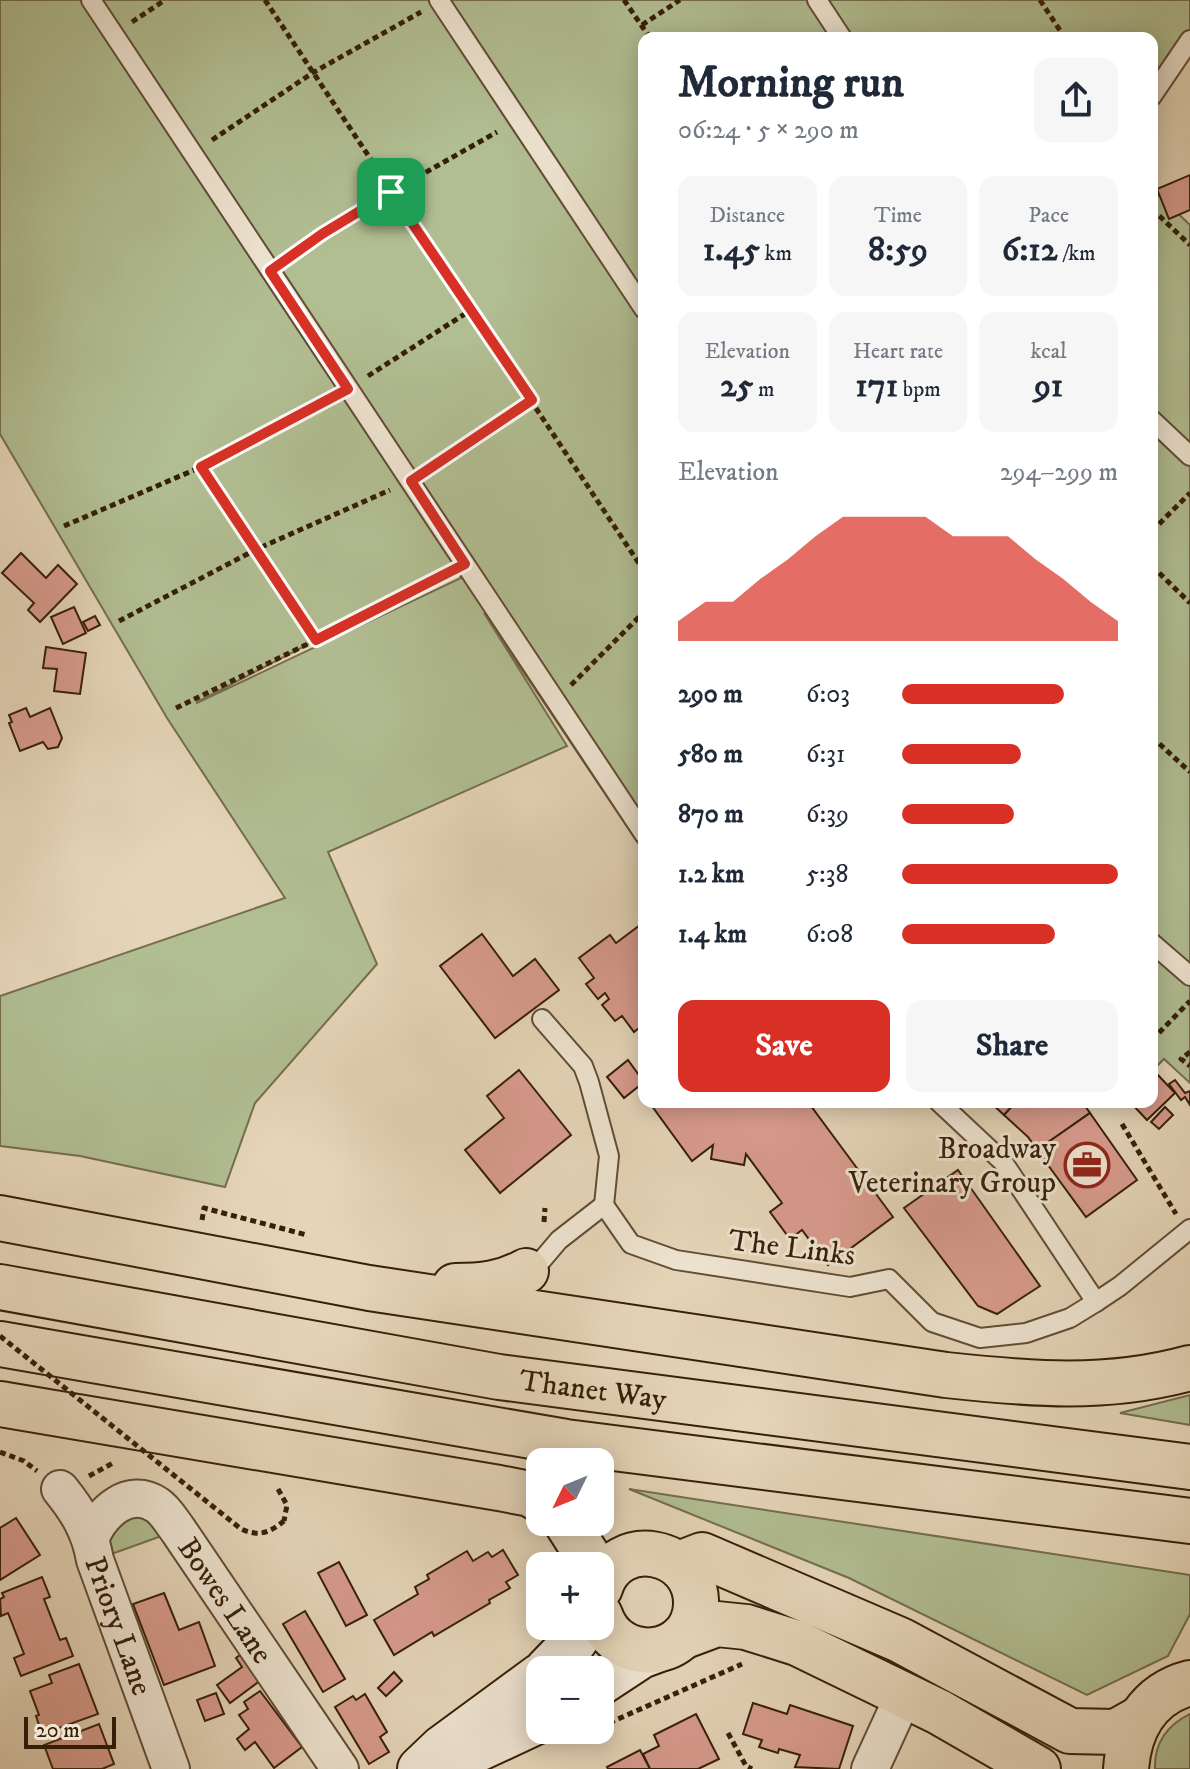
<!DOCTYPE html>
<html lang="en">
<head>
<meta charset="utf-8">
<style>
	:root { --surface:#fff; --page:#f6f6f7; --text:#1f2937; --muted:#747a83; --accent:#d93025 }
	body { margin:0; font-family:"IM FELL DW Pica",serif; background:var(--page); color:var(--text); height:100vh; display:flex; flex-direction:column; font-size:30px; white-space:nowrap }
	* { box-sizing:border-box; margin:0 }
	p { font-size:26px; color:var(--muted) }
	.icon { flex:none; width:44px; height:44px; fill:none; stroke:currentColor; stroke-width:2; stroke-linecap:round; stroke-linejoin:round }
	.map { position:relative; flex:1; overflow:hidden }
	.side { position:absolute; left:638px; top:32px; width:520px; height:1076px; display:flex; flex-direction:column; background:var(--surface); border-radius:16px; box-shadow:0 4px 20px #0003 }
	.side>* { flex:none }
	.needle { width:52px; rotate:227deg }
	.buttons { position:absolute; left:526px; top:1448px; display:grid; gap:16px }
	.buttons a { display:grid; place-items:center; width:88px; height:88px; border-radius:16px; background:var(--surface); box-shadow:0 4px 20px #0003; font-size:40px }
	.scale { position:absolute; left:24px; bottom:20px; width:92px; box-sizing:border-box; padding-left:8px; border:4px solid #361f08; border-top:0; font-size:22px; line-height:28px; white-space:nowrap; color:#361f08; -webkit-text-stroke:6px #eee4d1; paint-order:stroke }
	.pin { position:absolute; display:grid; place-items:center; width:68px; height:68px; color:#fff; margin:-34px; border-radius:16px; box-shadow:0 4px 12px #0006 }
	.round { display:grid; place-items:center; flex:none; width:84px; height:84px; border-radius:16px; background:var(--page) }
	.head { display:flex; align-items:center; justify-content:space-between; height:136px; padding:0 40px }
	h1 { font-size:44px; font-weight:800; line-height:60px }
	.stats { display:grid; grid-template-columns:repeat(3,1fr); gap:12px; height:136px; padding:8px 40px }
	.stats div { display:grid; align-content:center; border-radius:16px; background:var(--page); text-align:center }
	.stats b { font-size:34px; font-weight:800 }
	.stats small { font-size:22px; font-weight:400 }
	.stats p { font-size:22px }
	.chart { height:224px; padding:16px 40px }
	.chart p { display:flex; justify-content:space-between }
	.chart svg { width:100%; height:144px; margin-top:8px; fill:var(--accent); opacity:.7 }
	.primary-button { display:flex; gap:16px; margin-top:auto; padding:16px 40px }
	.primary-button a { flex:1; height:92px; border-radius:16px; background:var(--accent); color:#fff; font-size:32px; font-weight:800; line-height:92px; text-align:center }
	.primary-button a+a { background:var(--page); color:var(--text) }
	ul { padding:0 40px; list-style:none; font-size:26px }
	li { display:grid; grid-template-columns:128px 96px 1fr; align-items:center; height:60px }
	li i { height:20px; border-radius:10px; background:var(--accent) }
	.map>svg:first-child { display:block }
	.green { fill:#b1be92; stroke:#746e4d; stroke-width:2; fill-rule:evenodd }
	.building { fill:#d89b8d; stroke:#361f08; stroke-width:2 }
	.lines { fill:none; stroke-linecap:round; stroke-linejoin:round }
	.service-casing { stroke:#624c34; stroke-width:22 }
	.minor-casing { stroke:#624c34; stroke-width:40 }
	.secondary-casing { stroke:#361f08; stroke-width:48 }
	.primary-casing { stroke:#361f08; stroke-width:48 }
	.trunk-casing { stroke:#361f08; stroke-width:48 }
	.path { stroke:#361f08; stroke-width:5; stroke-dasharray:6 4; stroke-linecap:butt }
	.service { stroke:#eee4d1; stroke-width:18 }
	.minor { stroke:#eee4d1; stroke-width:36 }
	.secondary { stroke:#eee4d1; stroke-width:44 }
	.primary { stroke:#e5d5b8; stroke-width:44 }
	.trunk { stroke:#e5d5b8; stroke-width:44 }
	.path-bridge { stroke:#361f08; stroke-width:5; stroke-dasharray:6 4; stroke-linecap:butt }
	.route-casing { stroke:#fff; stroke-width:16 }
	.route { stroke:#d93025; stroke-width:10 }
	.labels { text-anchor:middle; stroke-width:6; stroke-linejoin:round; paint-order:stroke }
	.poi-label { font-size:30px; fill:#361f08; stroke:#eee4d1; text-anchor:end }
	.street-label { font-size:30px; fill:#361f08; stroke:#eee4d1 }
</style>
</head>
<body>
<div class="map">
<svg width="1190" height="1769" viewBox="0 0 1190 1769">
	<rect width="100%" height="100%" fill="#e5d5b8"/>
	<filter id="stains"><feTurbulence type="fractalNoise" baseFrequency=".0025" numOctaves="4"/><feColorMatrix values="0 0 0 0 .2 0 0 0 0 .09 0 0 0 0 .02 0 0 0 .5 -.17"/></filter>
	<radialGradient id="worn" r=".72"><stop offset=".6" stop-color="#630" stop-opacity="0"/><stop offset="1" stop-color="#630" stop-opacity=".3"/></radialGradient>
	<g class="green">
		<path d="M0,0H1190V33L1152,89V38H644V852L484,613L567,746L328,852L377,964L255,1103L225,1187L80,1156L0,1146V996L285,898L167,718L0,434ZM457,567L461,578L197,703V702Z"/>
		<path d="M1152,189L1190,225V1083L1164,1059L1152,1071Z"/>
		<path d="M1190,1395V1425L1120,1413Z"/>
		<path d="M629,1489L1190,1575V1614L1168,1656L1087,1695L849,1578Z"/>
		<path d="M124,1501L178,1530L95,1560Z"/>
		<path d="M1190,1714V1769H1155C1154,1743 1168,1725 1190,1714Z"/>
	</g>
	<g class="building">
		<path d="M1190,175V210L1169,219L1157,189Z"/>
		<path d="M21,553L46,578L58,565L77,584L40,622L28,610L34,603L2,573Z"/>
		<path d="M74,607L86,633L63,644L51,617Z"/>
		<path d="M95,616L100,625L88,631L83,622Z"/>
		<path d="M46,647L86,653L80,694L54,691L57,669L43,668Z"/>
		<path d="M26,708L30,717L50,708L62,738L58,747L48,749L43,742L20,751L9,723L12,722L9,715Z"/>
		<path d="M644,922V1024L634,1032L622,1016L615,1021L602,1005L609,999L605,993L598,999L586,984L594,978L579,958L610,935L616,943Z"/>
		<path d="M482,934L513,976L535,959L559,990L495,1038L440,966Z"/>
		<path d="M628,1060L644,1082L624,1098L607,1077Z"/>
		<path d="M519,1070L571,1135L500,1193L465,1150L504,1118L487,1096Z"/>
		<path d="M1156,1073L1175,1093L1147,1120L1130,1102H1152V1077Z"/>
		<path d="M1175,1080L1185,1093L1190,1091V1105L1185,1097L1181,1100L1169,1084Z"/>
		<path d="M649,1102H808L893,1217L828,1265L802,1230L790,1239L770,1212L782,1203L746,1154L744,1165L711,1159L713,1145L692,1161Z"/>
		<path d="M990,1102H1016L1004,1115Z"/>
		<path d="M1016,1102H1082L1090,1113L1037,1150L1028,1137L1004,1115Z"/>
		<path d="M1165,1107L1173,1115L1159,1129L1151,1122Z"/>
		<path d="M1090,1113L1137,1180L1086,1217L1037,1150Z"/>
		<path d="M958,1170L1040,1286L997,1314L978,1306L904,1208Z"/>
		<path d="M16,1518L40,1555L0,1580V1528Z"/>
		<path d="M503,1550L518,1575L506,1582L510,1588L489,1600L490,1603L434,1636L432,1632L394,1655L374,1620L418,1594L415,1587L429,1579L427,1575L467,1551L473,1561L488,1552L492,1557Z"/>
		<path d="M339,1562L367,1615L346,1626L318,1573Z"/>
		<path d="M42,1577L50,1597L44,1599L60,1640L66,1638L73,1656L21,1676L14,1658L24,1654L8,1613L1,1616L0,1599L4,1597L2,1593Z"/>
		<path d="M164,1593L179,1630L199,1622L215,1666L164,1685L133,1604Z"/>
		<path d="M305,1611L345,1679L323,1692L283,1624Z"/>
		<path d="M244,1652L261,1680L230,1703L217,1685L242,1667L236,1658Z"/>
		<path d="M79,1664L98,1714L42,1734L36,1716L39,1715L30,1691L52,1683L49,1675Z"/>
		<path d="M394,1672L402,1681L386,1696L378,1688Z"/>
		<path d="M260,1691L302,1747L274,1768L255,1742L245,1750L237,1739L249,1729L239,1715L248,1709L244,1702Z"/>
		<path d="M216,1693L224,1714L205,1721L197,1700Z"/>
		<path d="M365,1694L387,1732L380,1737L389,1752L369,1764L335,1707L353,1696L356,1700Z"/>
		<path d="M753,1703L787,1714L790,1705L853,1726L839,1769L795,1767L800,1755L779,1749L778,1753L759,1747L762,1740L743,1734Z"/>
		<path d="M696,1714L719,1759L698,1769H650L643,1754L659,1746L654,1735Z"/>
		<path d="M99,1724L114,1764L102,1769H53L44,1745Z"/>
		<path d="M640,1750L650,1769H608L607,1767Z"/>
	</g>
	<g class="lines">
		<g class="service-casing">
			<g id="service">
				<path d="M91,0L644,834"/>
				<path d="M439,0L644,309"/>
				<path d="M817,0L842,38"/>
				<path d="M1152,96L1190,40"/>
				<path d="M1152,420L1190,456"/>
				<path d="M1152,943L1190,976"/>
				<path d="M542,1019L583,1066L589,1082L609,1156L604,1205"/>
				<path d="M939,1102L1003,1162L1096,1302"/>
				<path d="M604,1205L631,1244L676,1260L850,1287L889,1279L932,1322L980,1338L1026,1333L1070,1318L1096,1302L1120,1286L1190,1229"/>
				<path d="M526,1271L542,1260L559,1240L604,1205"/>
			</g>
		</g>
		<g class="minor-casing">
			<g id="minor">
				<path id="s1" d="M60,1489C78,1511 90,1531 95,1560L171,1769"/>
				<path id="s2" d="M91,1537C101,1513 129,1486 157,1505C165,1510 172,1522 178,1530L340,1769"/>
				<path d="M870,1769L904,1695"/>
			</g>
		</g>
		<g class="secondary-casing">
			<g id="secondary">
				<path d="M547,1670L574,1642L585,1626"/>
				<path d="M600,1683L641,1656L657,1650"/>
				<path d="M452,1761L540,1720"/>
				<path d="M420,1769L442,1748L540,1676"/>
			</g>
		</g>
		<g class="primary-casing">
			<g id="primary">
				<path d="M679,1564L702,1555L900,1640L1070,1731L1116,1732L1139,1719"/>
				<path d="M600,1588C616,1533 698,1548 696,1605C693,1660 617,1667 600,1615"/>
				<path d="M682,1637L717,1624L746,1627L797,1643L939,1712L1038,1769"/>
				<path d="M1126,1769C1129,1728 1148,1694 1190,1683"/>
			</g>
		</g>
		<g class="trunk-casing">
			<g id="trunk">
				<path d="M0,1218L369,1288L946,1375C1031,1384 1106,1391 1190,1368"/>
				<path d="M455,1286C482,1286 502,1284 526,1271"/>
				<path id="s3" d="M0,1287L499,1377L1190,1467"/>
				<path d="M0,1344L566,1442L1190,1521"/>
				<path d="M0,1404L499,1488L530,1494L540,1500"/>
				<path d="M566,1522L594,1566"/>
			</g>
		</g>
		<g class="path">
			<path d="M265,0L644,571"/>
			<path d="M624,0L650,38"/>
			<path d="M1040,0L1065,38"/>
			<path d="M132,22L165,0"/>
			<path d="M642,25L680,0"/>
			<path d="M212,140L314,72L421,12"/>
			<path d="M1152,209L1190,245"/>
			<path d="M290,257L391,192L497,132"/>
			<path d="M368,376L471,310"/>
			<path d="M430,469L532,400"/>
			<path d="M64,526L201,467L328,400"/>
			<path d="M1152,531L1190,493"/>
			<path d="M1152,566L1190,603"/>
			<path d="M119,621L257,549L390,490"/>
			<path d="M316,640L447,574"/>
			<path d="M571,685L644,612"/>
			<path d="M176,708L316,640L201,467"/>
			<path d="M1152,737L1190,772"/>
			<path d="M1152,1040L1190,1001"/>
			<path d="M1190,1052L1181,1059L1190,1066"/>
			<path d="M1122,1124L1176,1214"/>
			<path d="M202,1220L204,1208L307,1235"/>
			<path d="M544,1222L545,1208"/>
			<path d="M0,1452L24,1461L37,1471"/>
			<path d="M89,1476L115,1462"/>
			<path d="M278,1489L287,1505L284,1521"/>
			<path d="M600,1727L742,1664"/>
			<path d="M728,1733L746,1766L752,1769"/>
			<path d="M570,1742L594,1730"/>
		</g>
		<use href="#service" class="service"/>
		<use href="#minor" class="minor"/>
		<use href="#secondary" class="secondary"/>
		<use href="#primary" class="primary"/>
		<use href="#trunk" class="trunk"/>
		<path class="path-bridge" d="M0,1336L241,1529C259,1537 269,1533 284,1521"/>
	</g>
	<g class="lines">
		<g class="route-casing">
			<path id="route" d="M391,192L532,400L411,481L465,564L316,640L201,467L348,389L270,271L322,234Z"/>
		</g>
		<use href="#route" class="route"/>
	</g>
	<defs>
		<g id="office-ring" transform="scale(2.3)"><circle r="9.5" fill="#eee4d1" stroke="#8f2418" stroke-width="1.5"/><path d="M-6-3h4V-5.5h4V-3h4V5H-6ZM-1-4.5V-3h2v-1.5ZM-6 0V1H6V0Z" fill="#8f2418"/></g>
	</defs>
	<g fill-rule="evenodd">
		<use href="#office-ring" x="1087" y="1165"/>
	</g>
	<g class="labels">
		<g class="poi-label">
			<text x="1056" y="1158">Broadway<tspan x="1056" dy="34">Veterinary Group</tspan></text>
		</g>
		<g class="street-label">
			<text transform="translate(792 1247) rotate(7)" y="10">The Links</text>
			<text dy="10" stroke="none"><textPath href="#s3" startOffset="602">Thanet Way</textPath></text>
			<text dy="10" stroke="none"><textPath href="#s2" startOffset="202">Bowes Lane</textPath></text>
			<text dy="10" stroke="none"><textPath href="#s1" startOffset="150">Priory Lane</textPath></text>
		</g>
	</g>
	<rect width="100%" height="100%" filter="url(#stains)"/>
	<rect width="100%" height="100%" fill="url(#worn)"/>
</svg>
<div class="buttons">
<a><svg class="needle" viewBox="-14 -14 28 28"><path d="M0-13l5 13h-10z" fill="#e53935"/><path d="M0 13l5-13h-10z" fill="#747a83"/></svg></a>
<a>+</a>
<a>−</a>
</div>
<div class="scale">20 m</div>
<div class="pin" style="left:391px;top:192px;background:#1e9e55"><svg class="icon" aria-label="arrive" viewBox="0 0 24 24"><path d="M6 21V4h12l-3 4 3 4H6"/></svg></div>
<section class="side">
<div class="head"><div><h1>Morning run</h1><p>06:24 · 5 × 290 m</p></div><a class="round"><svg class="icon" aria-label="share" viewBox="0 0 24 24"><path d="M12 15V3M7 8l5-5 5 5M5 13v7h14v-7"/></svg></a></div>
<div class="stats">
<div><p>Distance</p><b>1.45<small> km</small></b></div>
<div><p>Time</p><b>8:59</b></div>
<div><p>Pace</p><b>6:12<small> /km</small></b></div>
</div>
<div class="stats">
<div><p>Elevation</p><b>25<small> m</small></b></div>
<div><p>Heart rate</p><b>171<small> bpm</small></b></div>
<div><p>kcal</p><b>91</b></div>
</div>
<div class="chart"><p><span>Elevation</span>294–299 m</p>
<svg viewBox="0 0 160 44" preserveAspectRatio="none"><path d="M0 44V38L10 32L20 32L30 25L40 19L50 12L60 6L70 6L80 6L90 6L100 12L110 12L120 12L130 19L140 25L150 32L160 38V44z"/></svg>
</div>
<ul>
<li><b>290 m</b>6:03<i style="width:75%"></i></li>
<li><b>580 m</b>6:31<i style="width:55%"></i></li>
<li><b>870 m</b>6:39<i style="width:52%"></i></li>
<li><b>1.2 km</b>5:38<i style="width:100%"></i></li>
<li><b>1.4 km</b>6:08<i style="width:71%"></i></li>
</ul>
<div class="primary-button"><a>Save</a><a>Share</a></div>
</section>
</div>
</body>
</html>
